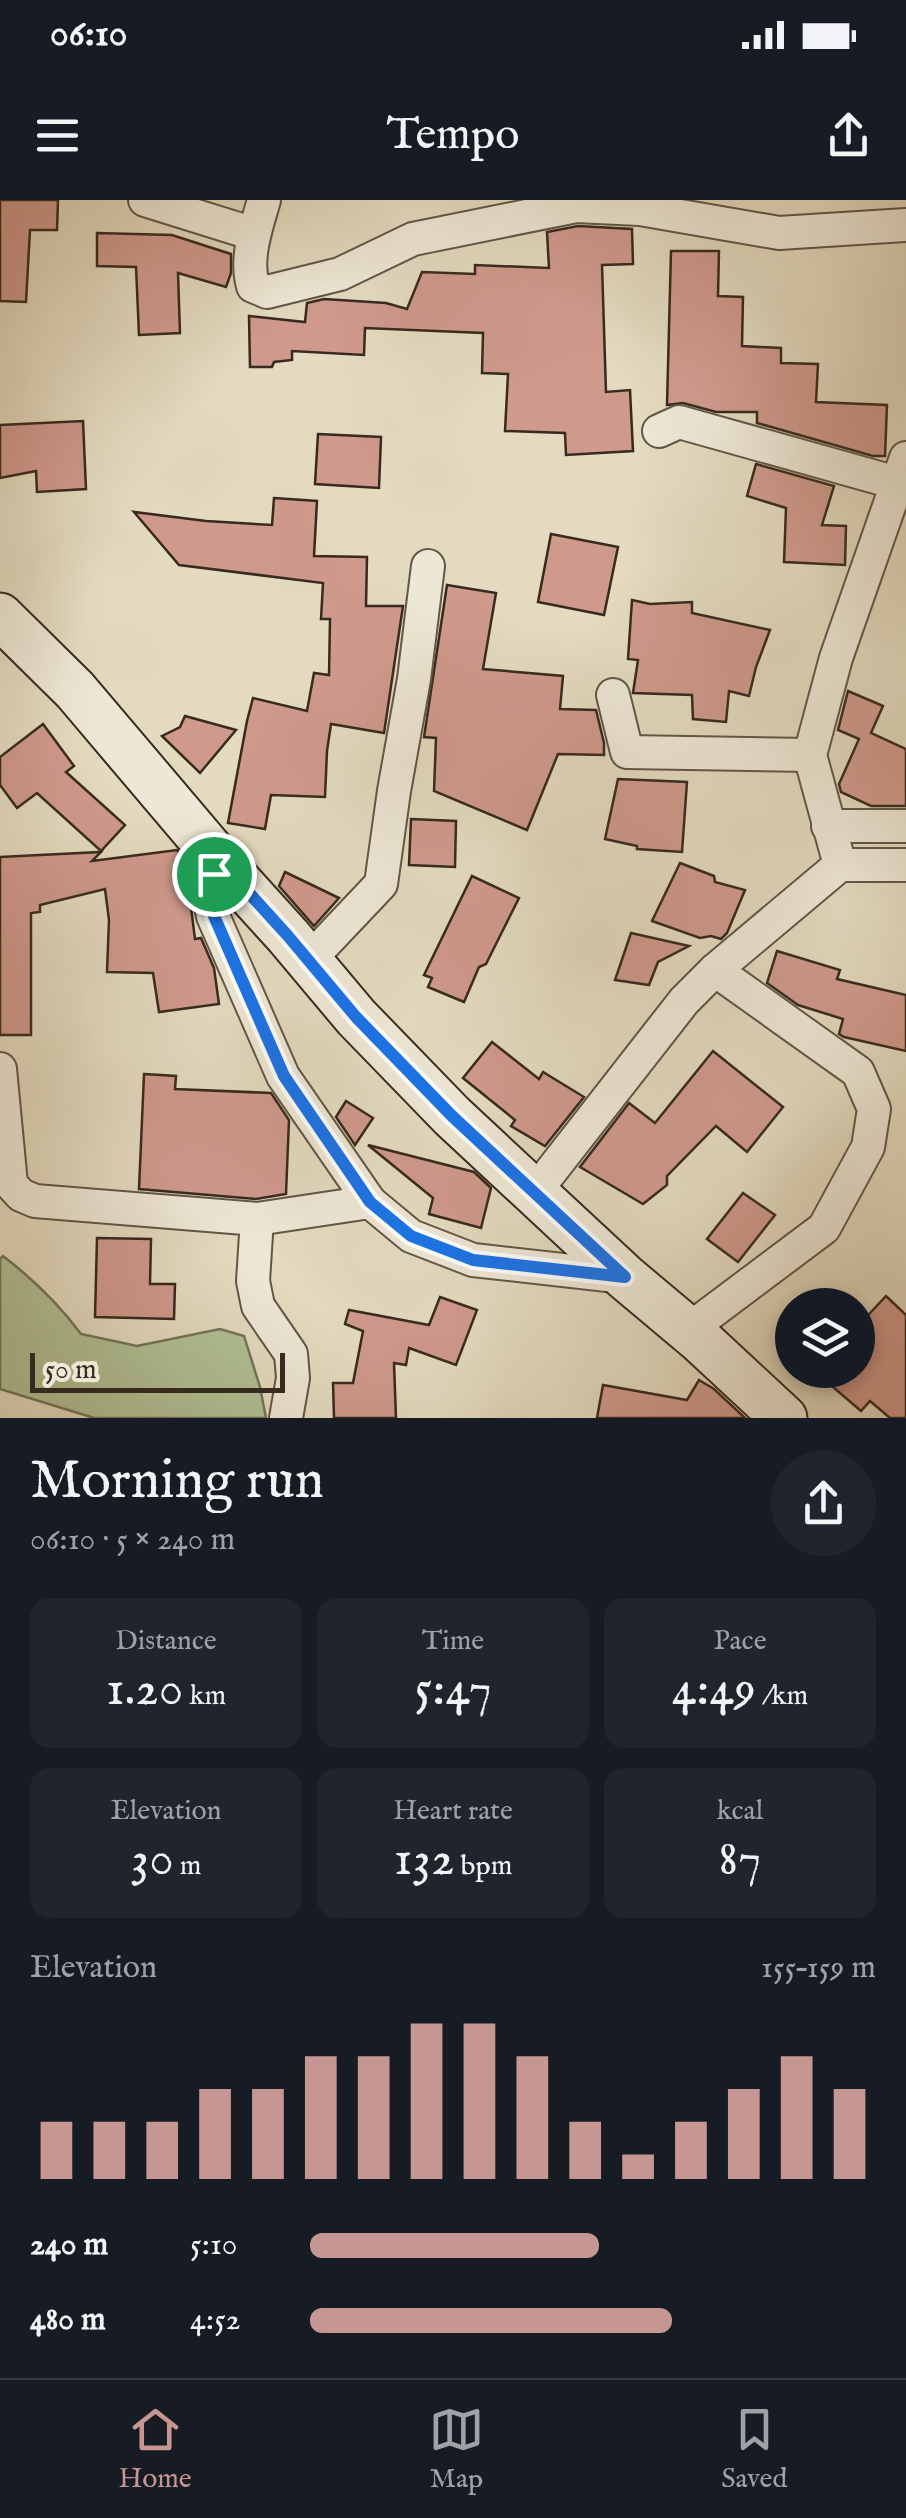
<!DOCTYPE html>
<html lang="en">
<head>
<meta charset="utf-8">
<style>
	:root { --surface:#171b24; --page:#20242c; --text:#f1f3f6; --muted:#9ea1a6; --line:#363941; --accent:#c59692 }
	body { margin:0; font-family:"IM FELL English",serif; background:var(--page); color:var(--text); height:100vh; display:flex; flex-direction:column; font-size:38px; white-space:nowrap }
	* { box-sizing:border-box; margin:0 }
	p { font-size:32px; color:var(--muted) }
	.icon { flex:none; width:55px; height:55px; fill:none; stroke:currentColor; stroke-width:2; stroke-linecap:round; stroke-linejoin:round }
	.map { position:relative; height:1218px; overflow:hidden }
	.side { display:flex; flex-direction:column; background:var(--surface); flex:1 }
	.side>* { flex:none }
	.fabs { position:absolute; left:775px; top:1088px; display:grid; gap:20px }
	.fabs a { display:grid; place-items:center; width:100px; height:100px; border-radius:50%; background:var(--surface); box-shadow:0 5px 15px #0003; font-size:50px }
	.scale { position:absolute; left:30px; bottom:25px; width:255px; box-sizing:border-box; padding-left:10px; border:5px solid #372a1e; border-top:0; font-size:28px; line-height:35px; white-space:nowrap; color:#372a1e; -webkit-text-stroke:8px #ede7d5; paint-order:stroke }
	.pin { position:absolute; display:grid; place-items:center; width:85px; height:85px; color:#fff; margin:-42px; border:5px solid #fff; border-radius:50%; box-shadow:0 2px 10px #0007 }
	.round { display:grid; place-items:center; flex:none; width:105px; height:105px; border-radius:52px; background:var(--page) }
	.summary { display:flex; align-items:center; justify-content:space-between; height:170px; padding:0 30px }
	h1 { font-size:55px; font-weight:600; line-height:75px }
	.figures { display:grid; grid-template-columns:repeat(3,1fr); gap:15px; height:170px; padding:10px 30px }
	.figures div { display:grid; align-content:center; border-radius:20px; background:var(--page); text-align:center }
	.figures b { font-size:50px; font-weight:600 }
	.figures small { font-size:28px; font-weight:400 }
	.figures p { font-size:28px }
	.chart { height:280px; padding:20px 30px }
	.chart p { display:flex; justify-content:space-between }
	.chart svg { width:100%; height:180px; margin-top:10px; stroke:var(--accent); stroke-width:6 }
	ul { padding:0 30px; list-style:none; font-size:32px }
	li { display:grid; grid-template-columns:160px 120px 1fr; align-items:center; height:75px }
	li i { height:25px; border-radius:12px; background:var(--accent) }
	.status { display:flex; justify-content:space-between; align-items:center; height:70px; padding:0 50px; background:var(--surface); direction:ltr }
	.status svg { height:28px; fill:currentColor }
	header { display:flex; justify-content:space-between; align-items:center; height:130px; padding:0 30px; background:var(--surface); font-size:45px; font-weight:600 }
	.tab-bar { display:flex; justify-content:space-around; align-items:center; height:140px; border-top:2px solid var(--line); background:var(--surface); font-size:28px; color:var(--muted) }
	.tab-bar a { display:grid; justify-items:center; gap:5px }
	.tab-bar .current { color:var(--accent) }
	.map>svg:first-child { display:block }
	.green { fill:#b0c095; stroke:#74755a; stroke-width:2.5 }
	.building { fill:#cf998c; stroke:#372a1e; stroke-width:2.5 }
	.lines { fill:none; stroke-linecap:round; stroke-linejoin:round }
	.street-casing { stroke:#625646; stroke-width:36 }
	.secondary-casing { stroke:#372a1e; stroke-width:49 }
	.street { stroke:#ede7d5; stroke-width:32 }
	.secondary { stroke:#ede7d5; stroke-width:45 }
	.route-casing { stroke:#fff; stroke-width:20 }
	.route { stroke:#1a73e8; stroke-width:12 }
</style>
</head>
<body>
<div class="status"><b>06:10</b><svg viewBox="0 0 49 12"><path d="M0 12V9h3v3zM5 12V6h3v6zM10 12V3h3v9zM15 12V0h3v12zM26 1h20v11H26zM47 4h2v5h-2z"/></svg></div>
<header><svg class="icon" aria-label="menu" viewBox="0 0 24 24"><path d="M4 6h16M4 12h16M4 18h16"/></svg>Tempo<svg class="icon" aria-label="share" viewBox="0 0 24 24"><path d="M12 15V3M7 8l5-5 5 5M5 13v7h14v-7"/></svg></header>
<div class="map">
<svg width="906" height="1218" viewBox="0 0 906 1218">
	<rect width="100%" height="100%" fill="#e3dabf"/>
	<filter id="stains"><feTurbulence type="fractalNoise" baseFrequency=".002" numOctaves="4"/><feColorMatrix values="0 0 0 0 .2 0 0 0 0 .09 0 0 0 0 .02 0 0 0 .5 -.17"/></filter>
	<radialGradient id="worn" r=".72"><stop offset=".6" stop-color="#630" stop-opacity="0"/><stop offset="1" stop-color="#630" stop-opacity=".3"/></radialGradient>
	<path class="green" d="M3,1056C33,1079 58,1103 81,1134L137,1146L220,1129L244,1136L260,1187L266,1218H94L0,1189V1059Z"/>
	<g class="building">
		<path d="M0,0H58L57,30H30L26,102L0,101Z"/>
		<path d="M578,26L632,29L633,64L602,65L606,192L630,190L633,251L566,255L565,233L505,231L508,174L482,173L483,133L365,128L364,155L292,151V160L274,162L272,167H250L249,116L305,122L307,103L324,99L386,103L407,109L422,72L475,74V65L549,68L547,32Z"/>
		<path d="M97,33L172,35L231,54V73L226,87L178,73L180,133L139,135L136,67L97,66Z"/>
		<path d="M671,51H719L718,96L743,97L742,146L781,148V163L818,164L816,202L887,205L885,256H873L757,223V212H716L683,203L667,205Z"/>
		<path d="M83,221L86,289L37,292L36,271L0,278V225Z"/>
		<path d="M318,234L381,237L379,288L315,284Z"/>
		<path d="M756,264L834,286L822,325L846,326L845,365L784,362L786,308L747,296Z"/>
		<path d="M274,298L317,301L314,356L367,357L366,406H403L384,533L331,524L327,551L325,597L271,595L265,629L228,623L247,521L253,498L307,511L314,473L329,475L330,419H321L323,383L179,365L134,312L206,321L272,325Z"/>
		<path d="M551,334L618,347L604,415L538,402Z"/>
		<path d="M447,385L496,393L483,469L563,476L560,509L596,510L604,543V555L558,554L527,630L434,591L436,538L424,537Z"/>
		<path d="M632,400L650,404L692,402V413L770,430L756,467L749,496L729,491L726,522L693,519L692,495L633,493L638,460L628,459Z"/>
		<path d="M848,491L883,506L871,533L906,549V606H871L841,592L839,584L859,539L838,530Z"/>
		<path d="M185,516L236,530L200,573L162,536L180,527Z"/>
		<path d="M43,524L74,566L66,572L125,625L101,651L37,593L17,608L0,585V557Z"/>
		<path d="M618,579L687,582L682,652L637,649V646L605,639Z"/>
		<path d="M411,619L456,621L455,667L409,665Z"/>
		<path d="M177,650L185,660L195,739L201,738L214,768L219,804L159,812L153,773L107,772L109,720L105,689L40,705V712L31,713V835H0V657L101,652L92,661Z"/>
		<path d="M680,663L714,676L715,682L745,690L727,733L721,739L711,736L700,738L652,721Z"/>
		<path d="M285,672L339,698L314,726L279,686Z"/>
		<path d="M472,676L519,698L486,764L479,767L464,802L428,787L432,778L424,775Z"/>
		<path d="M631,733L689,746L658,762L649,785L615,780Z"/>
		<path d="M777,751L840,770L837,779L906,795V851L844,837L839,834L843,819L798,805L767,783Z"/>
		<path d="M492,842L539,879L543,872L584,897L545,946L511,926L515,920L463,878Z"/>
		<path d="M713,851L783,907L747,952L716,926L667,976V985L643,1004L580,967L629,903L655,923Z"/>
		<path d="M144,874L176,876L175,889L271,893L289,920L286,994L256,999L139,989Z"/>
		<path d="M346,901L373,918L355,945L336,917Z"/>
		<path d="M368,945L474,972L491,988L481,1028L429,1014L433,998Z"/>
		<path d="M743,993L775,1015L738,1062L707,1039Z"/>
		<path d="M97,1038L151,1039L150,1084H175L174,1119L95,1117Z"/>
		<path d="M886,1096L906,1115V1218H890L870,1201L861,1211L813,1170H858V1126Z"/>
		<path d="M440,1097L477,1110L456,1165L409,1148L406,1165L394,1163L396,1218H334L333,1183H353L363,1131L345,1124L349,1110L429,1125Z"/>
		<path d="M699,1180L714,1189L745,1218H597L603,1185L687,1200Z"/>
	</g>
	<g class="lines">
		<g class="street-casing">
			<g id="street">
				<path d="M145,0L254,34"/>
				<path d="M264,0C256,28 245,58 253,86L267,92L340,74L413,39L576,6L640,9L779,33L906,25"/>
				<path d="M659,231L679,222L897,283"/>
				<path d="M613,495L627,552L810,555"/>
				<path d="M828,626H906"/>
				<path d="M220,661C210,680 208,695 213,716L283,876L370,1002"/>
				<path d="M840,665H906"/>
				<path d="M309,760L381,684L394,591L414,479L428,366"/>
				<path d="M0,869L11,984L21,995L35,1001L257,1019L370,1002L411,1036L473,1060L625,1077"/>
				<path d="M534,993L684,801L715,770L840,665L810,555L836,458L906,258"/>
				<path d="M257,1019L253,1081L258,1106L291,1154L293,1178L286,1218"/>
				<path d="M688,1130L824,1028L868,947L874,909L858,872L715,770"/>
			</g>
		</g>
		<g class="secondary-casing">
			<path id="secondary" d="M0,416L75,490L220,661L288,736L356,817L452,916L625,1077L700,1140L784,1218"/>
		</g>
		<use href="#street" class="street"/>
		<use href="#secondary" class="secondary"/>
	</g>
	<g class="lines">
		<g class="route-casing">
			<path id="route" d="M220,661L288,736L356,817L452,916L625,1077L473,1060L411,1036L370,1002L284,876L214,716C208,695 210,681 220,661Z"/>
		</g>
		<use href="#route" class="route"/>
	</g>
	<rect width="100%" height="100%" filter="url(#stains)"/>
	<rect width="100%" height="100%" fill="url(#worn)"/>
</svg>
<div class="fabs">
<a><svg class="icon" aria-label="layers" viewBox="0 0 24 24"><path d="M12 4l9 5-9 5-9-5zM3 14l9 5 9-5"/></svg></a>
</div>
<div class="scale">50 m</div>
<div class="pin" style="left:214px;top:674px;background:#1e9e55"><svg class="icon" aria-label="arrive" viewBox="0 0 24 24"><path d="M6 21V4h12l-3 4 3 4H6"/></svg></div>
</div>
<section class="side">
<div class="summary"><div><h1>Morning run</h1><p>06:10 · 5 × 240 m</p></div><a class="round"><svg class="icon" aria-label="share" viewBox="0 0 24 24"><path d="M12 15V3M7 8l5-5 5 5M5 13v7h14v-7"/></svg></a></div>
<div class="figures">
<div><p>Distance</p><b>1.20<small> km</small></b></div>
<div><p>Time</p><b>5:47</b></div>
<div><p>Pace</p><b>4:49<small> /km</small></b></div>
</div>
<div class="figures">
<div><p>Elevation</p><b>30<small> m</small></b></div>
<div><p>Heart rate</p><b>132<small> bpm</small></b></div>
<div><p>kcal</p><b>87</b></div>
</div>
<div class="chart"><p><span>Elevation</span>155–159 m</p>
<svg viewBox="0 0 160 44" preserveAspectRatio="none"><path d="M5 44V30M15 44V30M25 44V30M35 44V22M45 44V22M55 44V14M65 44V14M75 44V6M85 44V6M95 44V14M105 44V30M115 44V38M125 44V30M135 44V22M145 44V14M155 44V22"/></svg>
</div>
<ul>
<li><b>240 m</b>5:10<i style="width:51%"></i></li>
<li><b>480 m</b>4:52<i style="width:64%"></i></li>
</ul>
</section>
<nav class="tab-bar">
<a class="current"><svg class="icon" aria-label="home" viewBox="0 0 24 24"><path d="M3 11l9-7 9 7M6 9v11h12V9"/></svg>Home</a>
<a><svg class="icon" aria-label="map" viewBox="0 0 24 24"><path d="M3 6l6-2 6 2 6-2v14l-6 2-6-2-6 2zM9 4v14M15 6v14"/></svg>Map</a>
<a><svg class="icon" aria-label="saved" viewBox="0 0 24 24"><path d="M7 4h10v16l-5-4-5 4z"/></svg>Saved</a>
</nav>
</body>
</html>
